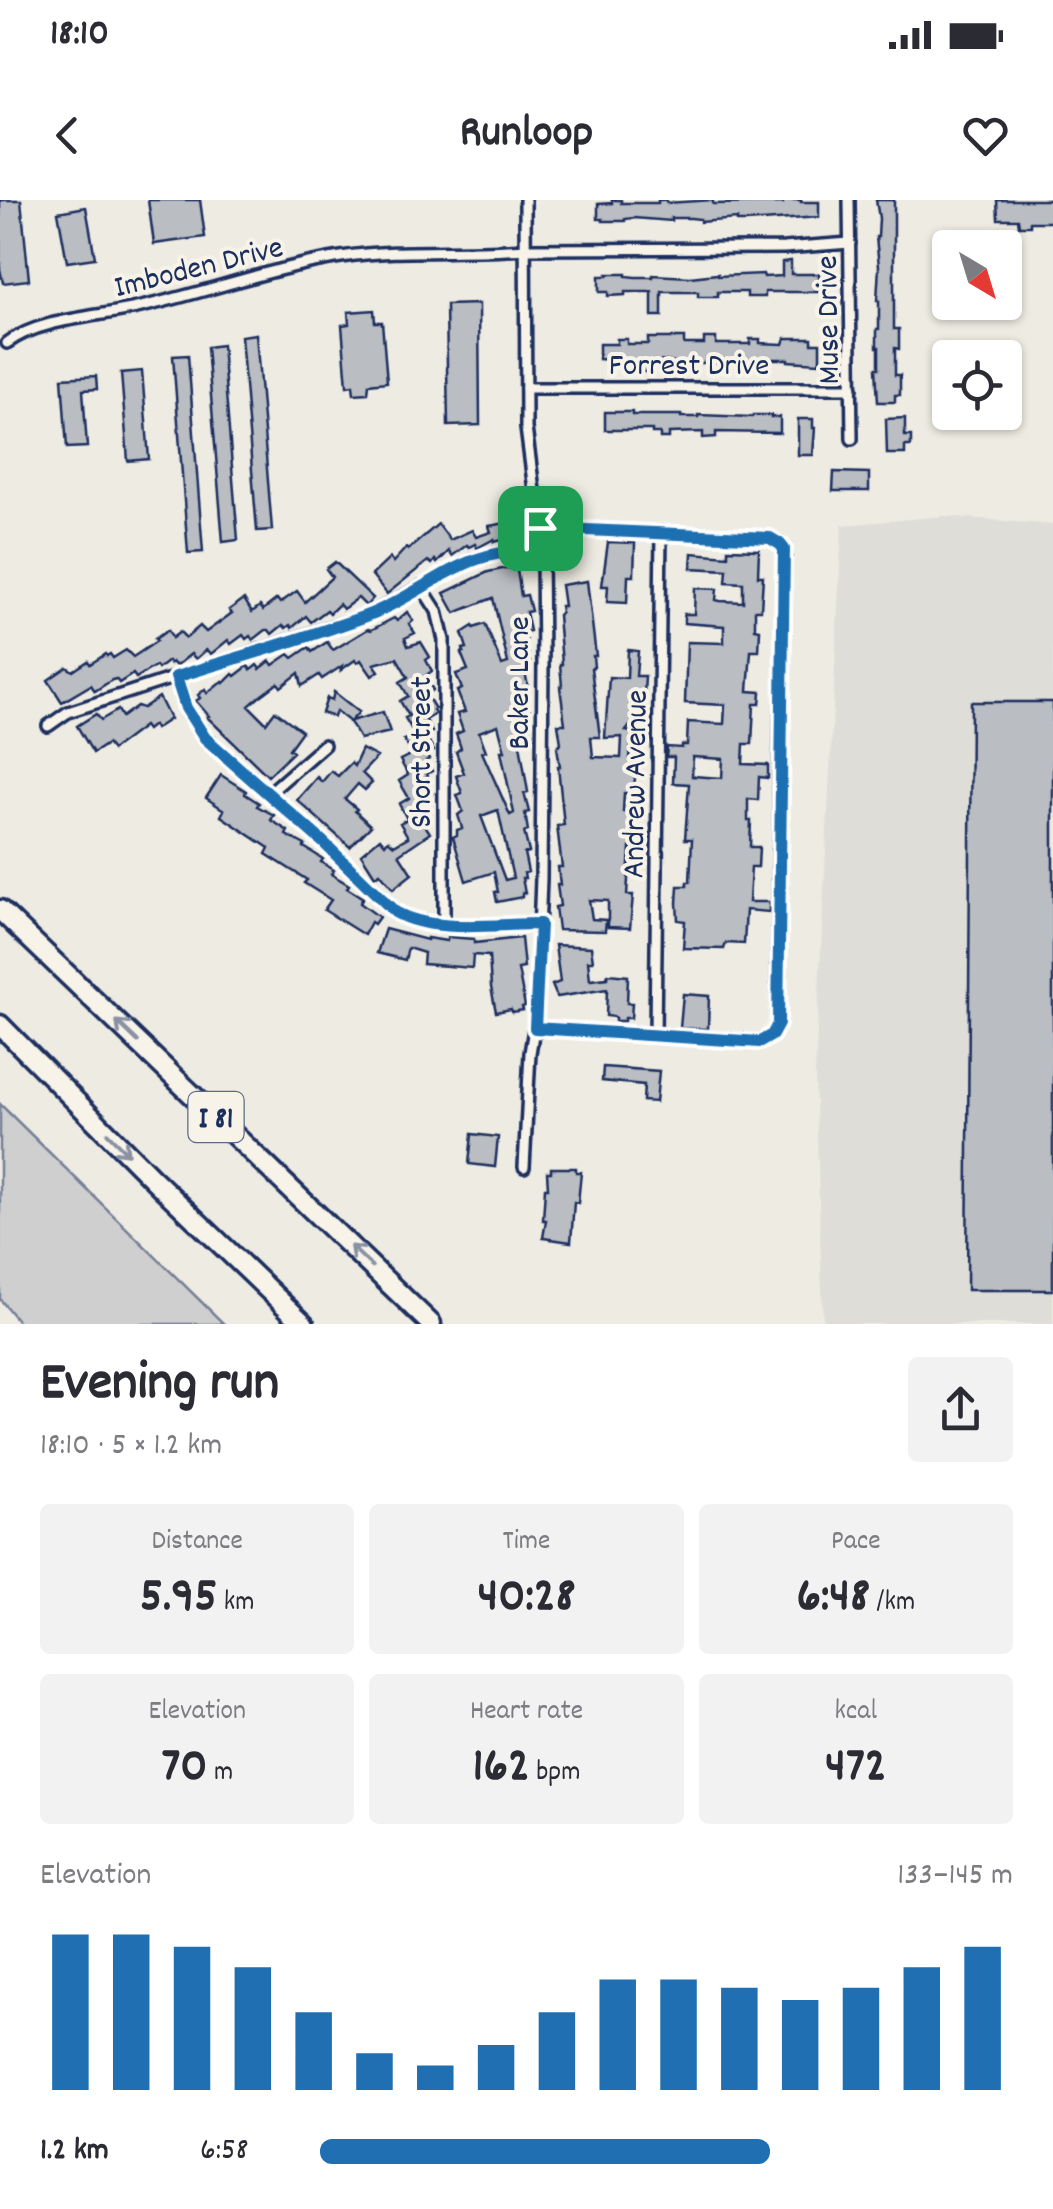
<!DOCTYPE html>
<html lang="en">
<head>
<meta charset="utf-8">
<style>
	:root { --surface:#fff; --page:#f2f2f3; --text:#2b2b33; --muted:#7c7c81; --accent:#1f6fb2 }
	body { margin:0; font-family:Dekko,sans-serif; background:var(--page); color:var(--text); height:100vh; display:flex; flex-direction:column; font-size:38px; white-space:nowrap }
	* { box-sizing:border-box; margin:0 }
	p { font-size:32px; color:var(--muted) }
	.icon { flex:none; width:55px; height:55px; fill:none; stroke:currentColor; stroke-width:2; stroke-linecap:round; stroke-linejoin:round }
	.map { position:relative; height:1124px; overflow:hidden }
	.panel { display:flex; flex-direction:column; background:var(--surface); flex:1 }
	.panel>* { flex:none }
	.needle { width:65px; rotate:142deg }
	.fabs { position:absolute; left:932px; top:30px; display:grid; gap:20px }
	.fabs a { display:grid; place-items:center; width:90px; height:90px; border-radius:10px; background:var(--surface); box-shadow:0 2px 8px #0004; font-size:50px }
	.pin { position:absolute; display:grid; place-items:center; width:85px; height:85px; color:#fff; margin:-42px; border-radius:20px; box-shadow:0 5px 15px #0006 }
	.round { display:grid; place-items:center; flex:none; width:105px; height:105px; border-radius:10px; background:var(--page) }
	.head { display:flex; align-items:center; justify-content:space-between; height:170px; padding:0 40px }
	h1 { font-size:55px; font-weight:700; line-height:75px }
	.metrics { display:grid; grid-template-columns:repeat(3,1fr); gap:15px; height:170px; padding:10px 40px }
	.metrics div { display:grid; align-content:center; border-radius:10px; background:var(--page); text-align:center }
	.metrics b { font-size:50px; font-weight:700 }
	.metrics small { font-size:28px; font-weight:400 }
	.metrics p { font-size:28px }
	.chart { height:280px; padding:20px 40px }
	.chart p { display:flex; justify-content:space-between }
	.chart svg { width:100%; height:180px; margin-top:10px; stroke:var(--accent); stroke-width:6 }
	ul { padding:0 40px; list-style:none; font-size:32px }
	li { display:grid; grid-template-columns:160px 120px 1fr; align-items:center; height:75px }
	li i { height:25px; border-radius:12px; background:var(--accent) }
	.status { display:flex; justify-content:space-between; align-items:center; height:70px; padding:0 50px; background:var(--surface); direction:ltr }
	.status svg { height:28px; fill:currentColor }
	header { display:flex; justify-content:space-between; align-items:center; height:130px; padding:0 40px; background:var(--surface); font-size:45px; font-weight:700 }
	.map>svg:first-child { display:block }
	.built { fill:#deddd8 }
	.green { fill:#cfcfcf; stroke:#757f96; stroke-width:2.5 }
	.building { fill:#babdc2; stroke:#1b2f5e; stroke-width:2.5; fill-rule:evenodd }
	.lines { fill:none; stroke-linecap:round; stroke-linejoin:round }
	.street-casing { stroke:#1b2f5e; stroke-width:16 }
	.highway-casing { stroke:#1b2f5e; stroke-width:25 }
	.street { stroke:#f7f3e8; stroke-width:9 }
	.highway { stroke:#f7f3e8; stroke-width:18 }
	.oneway { stroke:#8991a3 }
	.route-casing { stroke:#fff; stroke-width:20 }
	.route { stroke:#1f6fb2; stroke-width:12 }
	.labels { text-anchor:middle; stroke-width:8; stroke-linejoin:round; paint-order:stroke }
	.shield { fill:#f7f3e8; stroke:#5d6a87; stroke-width:2.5 }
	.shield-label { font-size:30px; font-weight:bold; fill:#1b2f5e }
	.street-label { font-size:32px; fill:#1b2f5e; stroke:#f7f3e8 }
</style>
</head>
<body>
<div class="status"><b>18:10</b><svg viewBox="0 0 49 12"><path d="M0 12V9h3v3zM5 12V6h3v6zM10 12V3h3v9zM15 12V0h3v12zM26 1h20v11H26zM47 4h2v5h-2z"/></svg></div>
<header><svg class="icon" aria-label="back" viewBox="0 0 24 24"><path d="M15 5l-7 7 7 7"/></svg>Runloop<svg class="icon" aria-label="heart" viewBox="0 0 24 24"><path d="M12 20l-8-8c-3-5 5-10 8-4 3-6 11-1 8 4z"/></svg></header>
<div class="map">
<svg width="1053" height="1124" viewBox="0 0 1053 1124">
	<rect width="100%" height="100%" fill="#eeebe2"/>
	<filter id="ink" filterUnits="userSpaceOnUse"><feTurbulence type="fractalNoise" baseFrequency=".01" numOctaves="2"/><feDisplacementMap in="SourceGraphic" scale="20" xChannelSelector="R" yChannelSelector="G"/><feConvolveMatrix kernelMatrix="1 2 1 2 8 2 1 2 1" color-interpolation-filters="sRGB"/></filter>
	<g filter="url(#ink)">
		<path class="built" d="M945,316L1053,325V1124H823L815,873L842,325Z"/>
		<path class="green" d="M0,904L224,1124H20L0,1099Z"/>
		<g class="building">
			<path d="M0,0H21L29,80L3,83L0,69Z"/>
			<path d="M148,0H200L205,37L154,44Z"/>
			<path d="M612,0H621V3H658V0H666L667,3L713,0V4L783,3V0H801V2H819V17L746,22H737V19L700,22V19L691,18H671V21L634,18L625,19V21H603V19H598V4L612,3Z"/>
			<path d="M876,0H894V129H899V149L895,148V175H900V195H895V202H878L876,168H879V147H877V129H879V101H877L879,66L876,37H878L879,18Z"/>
			<path d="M997,0H1053V22H1030V26H1019L1018,19H998Z"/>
			<path d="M86,7L95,58L67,62L58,12Z"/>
			<path d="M791,61V74H819V92H765V97H747V92H718V97H698V92H662V116H652V92H625V95L608,96V92H599V76H607V74H626V76L635,77H653V75L690,77L718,74V76L763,74L764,77L782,76V62Z"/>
			<path d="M479,104L480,225L448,226L446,105Z"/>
			<path d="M374,110L375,122H382L387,182L369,184L368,193L354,194L353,185L347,186L342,125L349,124L348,112Z"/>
			<path d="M256,134L272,330L257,331L241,136Z"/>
			<path d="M648,138H684V144H704V138H716V144H750V139H760V143L783,144L785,138H812V143H820V159L819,163L788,161V159H770V161L718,159V162L703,163L652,161L651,172H641V162L599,159V144H617V139H627V144H648Z"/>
			<path d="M222,145L238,340L223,342L207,147Z"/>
			<path d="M188,155L203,352L188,353L173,156Z"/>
			<path d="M142,171L149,259L128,261L121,173Z"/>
			<path d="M96,176L97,189L83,190L87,247L67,248L62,178Z"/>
			<path d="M605,212H632V215H681V217H698V215L752,217L753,215H771V217H780V233L716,232V237L703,238V232L669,233V238H660V233H652V230H605Z"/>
			<path d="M905,218V236H911V246H905V254H887L886,219Z"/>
			<path d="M798,219H813V228H815L813,255H798Z"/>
			<path d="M834,272L869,273V291H833Z"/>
			<path d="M523,308L528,337L515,339L514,337L494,342V339L477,348L475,344L469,347L467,345L452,356L449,351L437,363L435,360L432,364L428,361L387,394L372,375L390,358L393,362L406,348L408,350L438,324L450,340L472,330L476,337L491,332L489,326L512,322L510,310Z"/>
			<path d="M608,342L635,343L634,376H628L627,403L607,402L608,386H602Z"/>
			<path d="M728,349L759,350L758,376H763L761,410H755V429L760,430L759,451H751L748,491L761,492L760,504H754L752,544H744L743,564L768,565V578L759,577L758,600L748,599V620H751L750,647H759L758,667H751L749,702H769V712L746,710L744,744L726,743L724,749L683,748L685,721L678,720L677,703L678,686H687V682H690L692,639H685L689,584L673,583L674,557H666L667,547L682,548V545H687L688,522L724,524L725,505L685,503L687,442L724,443V426L684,423V414H694L695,388L717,389L716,400L720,401L743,402V383L726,382L727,370L691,368L692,353L728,356ZM693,557L723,559L722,578L692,576Z"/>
			<path d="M335,362L373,398L366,406L358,398L343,409L339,404L330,413L327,410L311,422L306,416L292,428L290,425L286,428L283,425L272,434L269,430H266L253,440L250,436L246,439L243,435L231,444L228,440L211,454L206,450L196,459L191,454L176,466L172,462L170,464L168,461L158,469L156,466L152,468L136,478L133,474L119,483L116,479L112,480L95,491L91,485L62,502L48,480L67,467L73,471L88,461L90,464L106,454L107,456L110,454L113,458L126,450L133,457L157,441L155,439L168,430L172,438L180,432L186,438L200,426L206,432L232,413L229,410L244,399L252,412L260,406L263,410L277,399L280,403L297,391L305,402L332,377L326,369Z"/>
			<path d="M512,367L513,370H517L521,396L527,395L531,411L526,412L530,431L525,432L531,470L525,472L529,491L525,492L530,511L526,512V516L530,531L524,532L525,536L519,538L528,592L524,593L529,612L525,613L528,631L524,632L529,652L524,653L528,672L524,673L525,678H522L525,693H522V697L497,702L495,692H498L494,672L466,681L453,637L457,635V630L462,628L458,615L463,611L457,595L462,593L456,576L464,573L456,552L461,548L456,534L463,531L457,514L465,512L457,491L462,489L456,474L468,470L461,453L464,452L463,449L467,448L462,433L473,426L474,428L485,424L502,465L508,463L493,398L455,413L444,393L488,372ZM498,525L505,551H501L514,613L510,615L482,552L486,551L479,532ZM498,610L513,678L505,680L481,616Z"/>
			<path d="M587,381L596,456H593L594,467L591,468L600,537H591L593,557L621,558L622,537L605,538L609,477L627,478L628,450L638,451L636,476H645L644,494H641L640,513L626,531L632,532L630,559H636L634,594L624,593L623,612L631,613L630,629L637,630L639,649L630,648L627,695H633L630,728L608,727V701L589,700L592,719L606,720L605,731L558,730L555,707L560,706L557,685H560L558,667H562L557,626L564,625L558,566H560L557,547L561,543L558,524H565L560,487L562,486L560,464H562L558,415L561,412L560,406H564L561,385Z"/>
			<path d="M407,412L413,421L409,424L415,433L405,438L408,446L421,442L430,457L426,460L432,471L425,476L433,490L426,494L435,509L433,510L435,514L426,520L432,532L426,536L434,551L427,555L429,559L426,561L432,571L427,574L428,577L425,579L433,593L421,599L430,614L421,619L430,633L399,654L412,674L393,689L380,673L375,676L361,654L380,638L385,644L388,640L394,645L408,637L400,623L407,619L399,604L409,598L399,581L408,575L400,560L412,554L404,540L415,535L405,518L409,516L400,501L408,496L400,482L408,477L397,458L374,464L379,471L372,476L361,460L357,463L355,460L341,470L342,466L322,479L319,475L302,486L299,473L281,487L278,483L258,498L249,506L266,523L275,511L302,531L289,549L293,552L268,576L207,517L209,516L196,501L200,498L198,495L205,489L207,493L219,483L223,481L224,483L233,474L235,476L248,466L251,470L257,465L260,469L270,461L273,465L289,454L293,458L309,447L312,452L327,442L333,450L368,429L371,430L394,418L397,421Z"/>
			<path d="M334,492L359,512L351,521L383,512L390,532L360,539L350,522L336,511L334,517L322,513L327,498L332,500Z"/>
			<path d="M159,497L170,519L155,529L153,525L147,530L144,526L112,550L107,544L93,553L77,526L96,514L101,520L118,510L122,517L137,506L143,508Z"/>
			<path d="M971,502H1053V1090H967Z"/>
			<path d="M362,549L377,557L362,573L372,583L365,590L358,584L345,599L357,609L355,611L371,626L350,647L297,600L317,577L322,582L331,571L338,576L351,563L354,566Z"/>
			<path d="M221,575L246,591L245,594L259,603L257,606L274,615L271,620L288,631L286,635L305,645L304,647L323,659L321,662L334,670L331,674L349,685L347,688L363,698L360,703L379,717L374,724L371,722L364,735L324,710L331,700L304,683L307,680L266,654L269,648L221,616L224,610L206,598Z"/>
			<path d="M385,729L427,740V738L447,741L448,737L474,739V743L521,738L524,768L518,769L525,806L522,807L523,810L512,812L511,809L496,812L491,787L489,756L473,755L472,768L423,764L424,753L408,748L405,760L377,753Z"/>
			<path d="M555,745L591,747L593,761H588L590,780L607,778L608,774L628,776L627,803H632L631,818H625L624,821H615V817L606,816L607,789L557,797L552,785L560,782Z"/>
			<path d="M683,794L709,796L708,829L680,828Z"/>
			<path d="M603,867L659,871L656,902L643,901L644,885L602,881Z"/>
			<path d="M472,934L498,937L495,967L469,964Z"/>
			<path d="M551,968H576V972H581L578,1003L574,1002L571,1042L543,1038L546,1020H543L545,988H548L547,972H551Z"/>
		</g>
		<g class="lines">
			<g class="street-casing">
				<g id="street">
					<path d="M849,0L852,239"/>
					<path d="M7,143C37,120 94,117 132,109C202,94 270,68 341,57C402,48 464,54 525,49L784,48L850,43"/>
					<path d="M526,188H852"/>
					<path d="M421,386L437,411L444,440V724"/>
					<path d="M176,477L186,507L205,537L323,642L395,712C434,734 496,724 540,723"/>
					<path d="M48,526L68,512L370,414L471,360L506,351L542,352"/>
					<path d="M268,594L324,545"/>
					<path d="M535,828L760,841L771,835L777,824L780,536L785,354L780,343L771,338L541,328"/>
					<path d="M655,835L661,332"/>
					<path d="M524,967L530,853L536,816L541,678L543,465L542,352L526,228L525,0"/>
				</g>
			</g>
			<g class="highway-casing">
				<g id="highway">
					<path d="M0,710L431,1124"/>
					<path d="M0,825L154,980L304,1124"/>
				</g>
			</g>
			<use href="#street" class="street"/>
			<use href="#highway" class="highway"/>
		</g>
		<defs><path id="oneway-shaft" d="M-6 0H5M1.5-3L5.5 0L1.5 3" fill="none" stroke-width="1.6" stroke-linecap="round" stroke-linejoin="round" transform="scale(2.5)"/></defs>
		<g class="oneway">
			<use href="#oneway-shaft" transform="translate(127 831) rotate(-136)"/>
			<use href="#oneway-shaft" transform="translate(118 944) rotate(45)"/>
			<use href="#oneway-shaft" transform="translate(361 1056) rotate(-136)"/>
		</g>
	</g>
	<g class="lines" filter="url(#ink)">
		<g class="route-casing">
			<path id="route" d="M540,328L770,338L780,344L784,349L778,824L772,835L760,842L535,828L540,724C496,724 433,734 395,712L323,642L205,538L186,508L176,477C239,457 304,439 366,416C432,391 463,344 542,352Z"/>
		</g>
		<use href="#route" class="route"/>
	</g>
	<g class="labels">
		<rect class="shield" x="188.5" y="892" width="55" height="50" rx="8"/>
		<g class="shield-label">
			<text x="216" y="927">I 81</text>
		</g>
		<g class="street-label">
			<text transform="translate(198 65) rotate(-14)" y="11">Imboden Drive</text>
			<text transform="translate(826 120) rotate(-91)" y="11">Muse Drive</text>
			<text x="689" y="174">Forrest Drive</text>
			<text transform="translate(517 483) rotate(-90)" y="11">Baker Lane</text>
			<text transform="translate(419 552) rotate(-90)" y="11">Short Street</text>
			<text transform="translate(633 584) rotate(-89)" y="11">Andrew Avenue</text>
		</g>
	</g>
</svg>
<div class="fabs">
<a><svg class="needle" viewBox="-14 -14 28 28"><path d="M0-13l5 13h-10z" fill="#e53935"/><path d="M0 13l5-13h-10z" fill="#7c7c81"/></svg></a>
<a><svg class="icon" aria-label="locate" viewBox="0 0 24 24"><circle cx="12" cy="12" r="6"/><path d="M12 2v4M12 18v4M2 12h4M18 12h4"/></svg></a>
</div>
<div class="pin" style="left:540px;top:328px;background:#1e9e55"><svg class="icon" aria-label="arrive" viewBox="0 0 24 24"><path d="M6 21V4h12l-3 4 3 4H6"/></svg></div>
</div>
<section class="panel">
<div class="head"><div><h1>Evening run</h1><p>18:10 · 5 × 1.2 km</p></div><a class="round"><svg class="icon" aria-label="share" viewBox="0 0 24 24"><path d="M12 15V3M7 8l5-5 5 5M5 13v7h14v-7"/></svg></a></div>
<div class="metrics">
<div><p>Distance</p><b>5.95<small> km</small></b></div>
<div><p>Time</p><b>40:28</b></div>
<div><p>Pace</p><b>6:48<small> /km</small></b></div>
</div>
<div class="metrics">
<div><p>Elevation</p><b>70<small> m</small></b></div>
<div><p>Heart rate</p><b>162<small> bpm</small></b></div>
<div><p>kcal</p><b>472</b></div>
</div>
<div class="chart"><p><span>Elevation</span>133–145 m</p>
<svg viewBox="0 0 160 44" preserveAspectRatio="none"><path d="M5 44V6M15 44V6M25 44V9M35 44V14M45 44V25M55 44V35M65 44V38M75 44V33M85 44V25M95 44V17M105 44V17M115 44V19M125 44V22M135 44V19M145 44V14M155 44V9"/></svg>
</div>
<ul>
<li><b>1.2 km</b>6:58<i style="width:65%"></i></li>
</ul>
</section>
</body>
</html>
